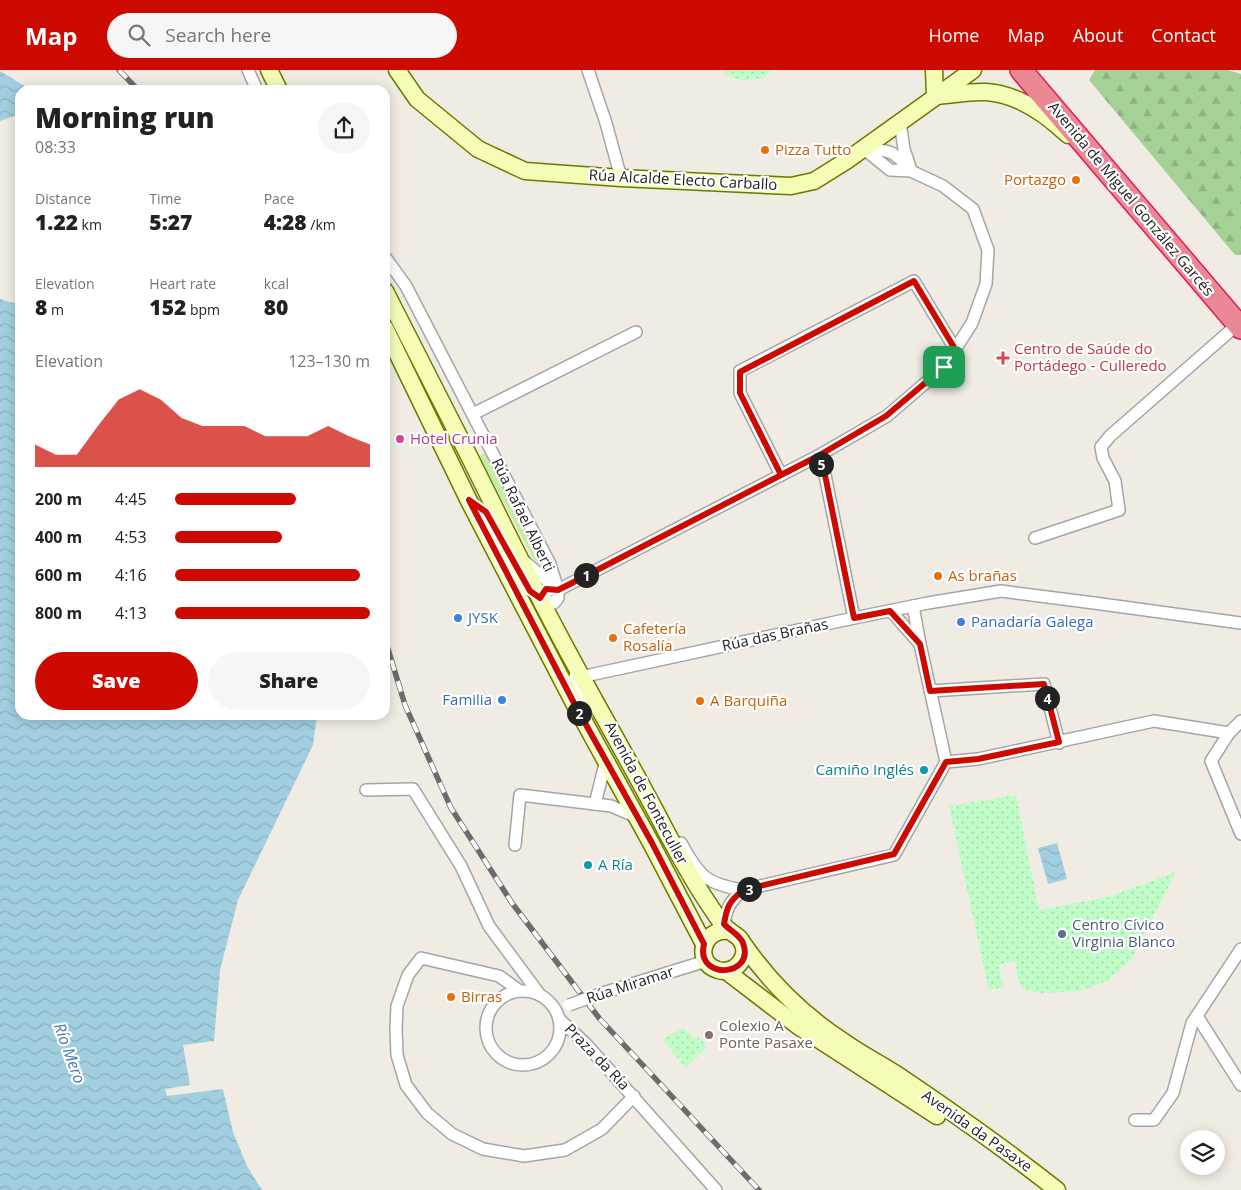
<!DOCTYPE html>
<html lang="en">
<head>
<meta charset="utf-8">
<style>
	:root { --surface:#fff; --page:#f6f6f6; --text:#222; --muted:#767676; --accent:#cd0a00 }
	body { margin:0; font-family:"Open Sans",sans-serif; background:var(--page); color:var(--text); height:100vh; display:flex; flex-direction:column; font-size:19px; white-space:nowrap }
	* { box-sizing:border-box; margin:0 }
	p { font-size:16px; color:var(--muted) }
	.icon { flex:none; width:28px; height:28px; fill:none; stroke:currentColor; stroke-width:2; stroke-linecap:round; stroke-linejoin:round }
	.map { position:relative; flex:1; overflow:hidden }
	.drawer { position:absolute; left:15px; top:15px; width:375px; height:635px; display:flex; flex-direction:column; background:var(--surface); border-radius:15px; box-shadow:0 2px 12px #0003 }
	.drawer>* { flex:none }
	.fabs { position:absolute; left:1180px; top:1060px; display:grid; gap:10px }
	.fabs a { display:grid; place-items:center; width:45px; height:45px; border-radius:50%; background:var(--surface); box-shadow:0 2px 12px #0003; font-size:25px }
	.pin { position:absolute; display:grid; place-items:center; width:42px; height:42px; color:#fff; margin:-21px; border-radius:10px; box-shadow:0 2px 8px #0006 }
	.km { position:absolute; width:25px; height:25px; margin:-12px; border-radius:50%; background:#222; color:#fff; font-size:14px; line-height:25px; text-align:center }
	.round { display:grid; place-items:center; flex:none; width:52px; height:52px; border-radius:26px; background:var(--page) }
	.headline { display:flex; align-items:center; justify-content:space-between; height:85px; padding:0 20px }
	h1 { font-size:28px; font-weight:800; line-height:38px }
	.metrics { display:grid; grid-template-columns:repeat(3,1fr); gap:8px; height:85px; padding:5px 20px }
	.metrics div { display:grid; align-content:center }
	.metrics b { font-size:21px; font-weight:800 }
	.metrics small { font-size:14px; font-weight:400 }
	.metrics p { font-size:14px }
	.chart { height:140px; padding:10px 20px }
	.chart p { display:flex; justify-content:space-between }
	.chart svg { width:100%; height:90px; margin-top:5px; fill:var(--accent); opacity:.7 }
	.button { display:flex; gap:10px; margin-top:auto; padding:10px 20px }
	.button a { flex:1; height:58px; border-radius:30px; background:var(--accent); color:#fff; font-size:20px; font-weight:800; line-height:58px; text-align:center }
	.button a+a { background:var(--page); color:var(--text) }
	ul { padding:0 20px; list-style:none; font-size:16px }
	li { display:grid; grid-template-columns:80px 60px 1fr; align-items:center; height:38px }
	li i { height:12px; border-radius:6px; background:var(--accent) }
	header { display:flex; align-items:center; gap:30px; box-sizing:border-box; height:70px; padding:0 25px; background:var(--accent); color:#fff }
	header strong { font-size:24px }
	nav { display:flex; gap:28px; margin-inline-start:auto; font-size:18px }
	.search { width:350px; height:45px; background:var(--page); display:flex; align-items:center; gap:12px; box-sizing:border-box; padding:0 18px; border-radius:28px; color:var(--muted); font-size:19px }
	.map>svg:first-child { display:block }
	.grass { fill:#c6eca8 }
	.forest { fill:url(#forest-firs) }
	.park { fill:url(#park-dots) }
	.water { fill:url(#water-waves) }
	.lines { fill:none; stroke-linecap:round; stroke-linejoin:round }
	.street-casing { stroke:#a5a5a5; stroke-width:14 }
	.secondary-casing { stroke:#687b00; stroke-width:19 }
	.highway-casing { stroke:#e31c56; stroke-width:24 }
	.street { stroke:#fff; stroke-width:11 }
	.secondary { stroke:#f5fcb6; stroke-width:16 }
	.highway { stroke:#eb8896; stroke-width:21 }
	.rail-casing { stroke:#6c6c6c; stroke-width:5.5 }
	.rail { stroke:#fff; stroke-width:4; stroke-dasharray:11; stroke-linecap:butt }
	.street-bridge-casing { stroke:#a5a5a5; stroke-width:14; stroke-linecap:butt }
	.street-bridge { stroke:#fff; stroke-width:11 }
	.route-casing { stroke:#fff; stroke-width:10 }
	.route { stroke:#cd0a00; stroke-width:6 }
	.food-dot { fill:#e8710a; stroke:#fff; stroke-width:2 }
	.health-dot { fill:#e0444e; stroke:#fff; stroke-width:2 }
	.hotel-dot { fill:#d1479c; stroke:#fff; stroke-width:2 }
	.shop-dot { fill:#3f7fe0; stroke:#fff; stroke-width:2 }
	.culture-dot { fill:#0f9aa8; stroke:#fff; stroke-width:2 }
	.service-dot { fill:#5c6f8a; stroke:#fff; stroke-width:2 }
	.education-dot { fill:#8d6e63; stroke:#fff; stroke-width:2 }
	.labels { text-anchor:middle; stroke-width:4.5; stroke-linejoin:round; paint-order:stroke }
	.food-label { font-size:15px; fill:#c56008; stroke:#fff; text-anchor:start }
	.street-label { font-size:15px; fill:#1e1e1e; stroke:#fff }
	.health-label { font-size:15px; fill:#be3a42; stroke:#fff; text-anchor:start }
	.hotel-label { font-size:15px; fill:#b23c85; stroke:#fff; text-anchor:start }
	.shop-label { font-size:15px; fill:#366cbe; stroke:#fff; text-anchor:start }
	.culture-label { font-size:15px; fill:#0d838f; stroke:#fff; text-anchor:end }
	.service-label { font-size:15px; fill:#4e5e75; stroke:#fff; text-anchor:start }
	.education-label { font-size:15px; fill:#785e54; stroke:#fff; text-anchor:start }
	.water-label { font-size:16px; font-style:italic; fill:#4677b3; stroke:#fff }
</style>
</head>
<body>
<header>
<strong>Map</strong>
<div class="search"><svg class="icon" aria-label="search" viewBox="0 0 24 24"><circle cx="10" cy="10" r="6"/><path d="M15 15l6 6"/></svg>Search here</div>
<nav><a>Home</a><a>Map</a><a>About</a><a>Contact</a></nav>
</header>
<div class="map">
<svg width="1241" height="1120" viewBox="0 0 1241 1120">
	<defs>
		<pattern id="forest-firs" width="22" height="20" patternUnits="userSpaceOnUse" patternTransform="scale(1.25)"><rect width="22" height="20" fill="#a5d197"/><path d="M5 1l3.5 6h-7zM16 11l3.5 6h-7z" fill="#8eb382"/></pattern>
		<pattern id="park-dots" width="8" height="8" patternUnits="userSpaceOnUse" patternTransform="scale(1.25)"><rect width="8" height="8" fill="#bffcc7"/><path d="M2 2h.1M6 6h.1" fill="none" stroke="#a4d8aa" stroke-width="1.8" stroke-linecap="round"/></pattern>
		<pattern id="water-waves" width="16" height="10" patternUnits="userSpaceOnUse" patternTransform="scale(1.25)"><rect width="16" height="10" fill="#a2cfe0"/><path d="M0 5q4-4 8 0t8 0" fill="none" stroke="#8bb1c0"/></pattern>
	</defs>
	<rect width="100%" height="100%" fill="#f0ece4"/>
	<path class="grass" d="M485,383L545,501L534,490L479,386Z"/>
	<path class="forest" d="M1095,0H1228L1241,4V185H1235L1089,10Z"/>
	<g class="park">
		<path d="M722,0H773C760,14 735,14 722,0Z"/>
		<path d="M1016,725L1039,840L1108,827L1176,802L1131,890L1107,911L1080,921L1040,923L1023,919L1019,913L1015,891L999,895L1003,917L989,920L949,736Z"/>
		<path d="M683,958L695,969L699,967L707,977L686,998L662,969Z"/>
	</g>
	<g class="water">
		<path d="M0,1L28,18V20H20V44L0,51Z"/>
		<path d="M0,229L20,235V645H317L313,675L238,830L220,900L214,971L183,975L190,1015L165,1019L167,1026L223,1019L233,1062L247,1096L262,1120H0Z"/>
		<path d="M1057,773L1067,809L1048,814L1038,778Z"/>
	</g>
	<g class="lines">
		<g class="street-casing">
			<g id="street">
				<path d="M248,0L257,20"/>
				<path d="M588,0L606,53L621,108"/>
				<path d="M900,52L904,79L910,97"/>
				<path d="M863,78C891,81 892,79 911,101"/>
				<path d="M385,187L406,216L550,494L558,520"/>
				<path d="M473,344L636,262"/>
				<path d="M818,386L824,400L854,548"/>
				<path d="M781,405L740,323V301L914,211L955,279"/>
				<path d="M471,432L486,442L510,484"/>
				<path d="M1035,468L1119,440L1115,411L1103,388L1101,377L1110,366L1238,254"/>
				<path d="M525,492L558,520"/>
				<path d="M558,520L818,386L887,346L944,297L972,253L986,214L988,180L973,139L943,116L911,101L890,100L863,78"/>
				<path d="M538,526L554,533L558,528V520L546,519L540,528V534"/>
				<path d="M891,541L919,573"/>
				<path d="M575,606L587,646"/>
				<path d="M576,608L854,548L928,533L1001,521L1094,533L1241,553"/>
				<path d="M930,621L1044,614L1059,673"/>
				<path d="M1241,651L1229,663L1211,691L1241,764"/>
				<path d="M606,690L595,734L611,736L637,747"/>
				<path d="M946,692L978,689L1154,651L1229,663"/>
				<path d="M366,720L413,719L461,796L489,856L540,925"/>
				<path d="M681,773C699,806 706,814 743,820L894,785L946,692L920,574L913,536"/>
				<path d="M515,775L520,725L595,734"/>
				<path d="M724,854C727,836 730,832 743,820"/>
				<path d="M520,921L499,906L421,888L408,905L397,936L396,959L397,985L406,1015L427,1043L452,1064L483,1079L524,1086L565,1080L602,1059L634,1026"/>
				<circle cx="523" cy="958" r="37"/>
				<path d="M603,923L706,891"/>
				<path d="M1197,946L1241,1015"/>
				<path d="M559,949L586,974L716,1120"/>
				<path d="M1135,1050H1154L1173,1023L1192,953L1241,879"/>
			</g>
		</g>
		<g class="secondary-casing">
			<g id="secondary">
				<path d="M269,0L279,20"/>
				<path d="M397,0L417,29L478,79L525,101L621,108L791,116L814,111L846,91L973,0"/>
				<path d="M934,0L935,26"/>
				<path d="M935,26C952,25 969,21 986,22C1017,24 1046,44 1068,65"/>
				<path d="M385,221C413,276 441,331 469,386C499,446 528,507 560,567C595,633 633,697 667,763C680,787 693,811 708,833C714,842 721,854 729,861C734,864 739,866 742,872C750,887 735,905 718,900C693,893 702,857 730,861"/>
				<path d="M385,258L469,431L575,635L651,773L704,874"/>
				<path d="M744,875C771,914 804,946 844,972C861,984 879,993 896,1004C951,1041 1005,1079 1057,1120"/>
				<path d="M726,901L798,956L937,1046"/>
			</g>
		</g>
		<g class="highway-casing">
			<path id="highway" d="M1021,0L1241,258"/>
		</g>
		<use href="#street" class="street"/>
		<use href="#secondary" class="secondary"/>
		<use href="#highway" class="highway"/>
		<g class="rail-casing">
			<g id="rail">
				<path d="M119,0L138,20"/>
				<path d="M385,569L405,635L451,738L512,833L599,948L759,1120"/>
			</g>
		</g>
		<use href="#rail" class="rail"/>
		<g class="street-bridge-casing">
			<path id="street-bridge" d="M569,935L603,923"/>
		</g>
		<use href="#street-bridge" class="street-bridge"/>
	</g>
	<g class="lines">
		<g class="route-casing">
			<path id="route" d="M944,297L886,346L818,386L568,515L558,520L546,519L540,528L530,521L486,442L469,430L575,635L652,773L704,874C695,911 756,907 743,873C739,864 730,861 724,854C727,836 729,832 743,820L894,784L946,692L978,689L1059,672L1044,614L930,621L920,574L890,541L854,548L824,400L818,386L781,405L740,323V302L914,211L955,279L944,297"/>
		</g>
		<use href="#route" class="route"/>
	</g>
	<g class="food-dot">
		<circle cx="765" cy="80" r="5"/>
		<circle cx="1076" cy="110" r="5"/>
		<circle cx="938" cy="506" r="5"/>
		<circle cx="613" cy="568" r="5"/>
		<circle cx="700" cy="631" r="5"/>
		<circle cx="451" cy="927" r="5"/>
	</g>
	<path class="health-dot" d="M1000.5 280.5h5v5h5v5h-5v5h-5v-5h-5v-5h5z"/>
	<circle class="hotel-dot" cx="400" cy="369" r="5"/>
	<g class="shop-dot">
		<circle cx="458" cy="548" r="5"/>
		<circle cx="961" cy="552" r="5"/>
		<circle cx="502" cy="630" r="5"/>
	</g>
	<g class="culture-dot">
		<circle cx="924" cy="700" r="5"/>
		<circle cx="588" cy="795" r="5"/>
	</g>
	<circle class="service-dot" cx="1062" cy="864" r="5"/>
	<circle class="education-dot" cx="709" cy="965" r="5"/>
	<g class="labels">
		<g class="food-label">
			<text x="775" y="85">Pizza Tutto</text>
			<text x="1066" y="115" text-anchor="end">Portazgo</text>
			<text x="948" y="511">As brañas</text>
			<text x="623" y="564">Cafetería<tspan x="623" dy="17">Rosalía</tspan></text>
			<text x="710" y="636">A Barquiña</text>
			<text x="461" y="932">Birras</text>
		</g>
		<g class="street-label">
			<text transform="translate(683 110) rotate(3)" y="5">Rúa Alcalde Electo Carballo</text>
			<text transform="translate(1131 129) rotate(50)" y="5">Avenida de Miguel González Garcés</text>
			<text transform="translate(523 445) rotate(64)" y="5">Rúa Rafael Alberti</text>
			<text transform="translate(775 565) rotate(-12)" y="5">Rúa das Brañas</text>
			<text transform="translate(646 723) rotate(62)" y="5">Avenida de Fonteculler</text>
			<text transform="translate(630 915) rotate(-18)" y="5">Rúa Miramar</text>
			<text transform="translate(597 987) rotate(46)" y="5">Praza da Ría</text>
			<text transform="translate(977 1061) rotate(35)" y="5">Avenida da Pasaxe</text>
		</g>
		<g class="health-label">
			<text x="1014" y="284">Centro de Saúde do<tspan x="1014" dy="17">Portádego - Culleredo</tspan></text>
		</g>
		<g class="hotel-label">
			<text x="410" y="374">Hotel Crunia</text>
		</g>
		<g class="shop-label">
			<text x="468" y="553">JYSK</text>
			<text x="971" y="557">Panadaría Galega</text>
			<text x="492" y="635" text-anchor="end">Familia</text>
		</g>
		<g class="culture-label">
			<text x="914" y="705">Camiño Inglés</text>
			<text x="598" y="800" text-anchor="start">A Ría</text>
		</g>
		<g class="service-label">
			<text x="1072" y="860">Centro Cívico<tspan x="1072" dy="17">Virginia Blanco</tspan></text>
		</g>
		<g class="education-label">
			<text x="719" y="961">Colexio A<tspan x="719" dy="17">Ponte Pasaxe</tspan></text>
		</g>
		<g class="water-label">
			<text transform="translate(70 983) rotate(70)" y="6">Río Mero</text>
		</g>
	</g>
</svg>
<div class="fabs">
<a><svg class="icon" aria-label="layers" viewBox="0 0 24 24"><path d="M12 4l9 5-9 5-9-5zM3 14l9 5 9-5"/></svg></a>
</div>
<div class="pin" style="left:944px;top:297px;background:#1e9e55"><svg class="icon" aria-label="arrive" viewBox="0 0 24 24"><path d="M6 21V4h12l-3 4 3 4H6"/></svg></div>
<b class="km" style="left:586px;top:505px">1</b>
<b class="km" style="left:579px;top:643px">2</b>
<b class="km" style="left:749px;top:819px">3</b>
<b class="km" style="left:1047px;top:628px">4</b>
<b class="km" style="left:821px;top:394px">5</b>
<section class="drawer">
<div class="headline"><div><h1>Morning run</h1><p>08:33</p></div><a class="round"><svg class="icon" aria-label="share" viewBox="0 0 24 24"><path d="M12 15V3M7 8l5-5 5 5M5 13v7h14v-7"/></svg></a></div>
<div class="metrics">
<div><p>Distance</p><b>1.22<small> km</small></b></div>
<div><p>Time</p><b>5:27</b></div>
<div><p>Pace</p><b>4:28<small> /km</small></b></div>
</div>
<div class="metrics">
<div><p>Elevation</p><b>8<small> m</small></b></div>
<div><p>Heart rate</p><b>152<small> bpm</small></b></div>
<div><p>kcal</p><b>80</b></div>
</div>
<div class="chart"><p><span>Elevation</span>123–130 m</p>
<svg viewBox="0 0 160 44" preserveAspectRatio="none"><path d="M0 44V33L10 38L20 38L30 24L40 11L50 6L60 11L70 20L80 24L90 24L100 24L110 29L120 29L130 29L140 24L150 29L160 33V44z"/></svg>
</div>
<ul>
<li><b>200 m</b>4:45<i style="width:62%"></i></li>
<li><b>400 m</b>4:53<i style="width:55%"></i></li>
<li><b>600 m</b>4:16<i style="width:95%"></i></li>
<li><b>800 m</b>4:13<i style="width:100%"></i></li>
</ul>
<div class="button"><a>Save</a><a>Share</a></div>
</section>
</div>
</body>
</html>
